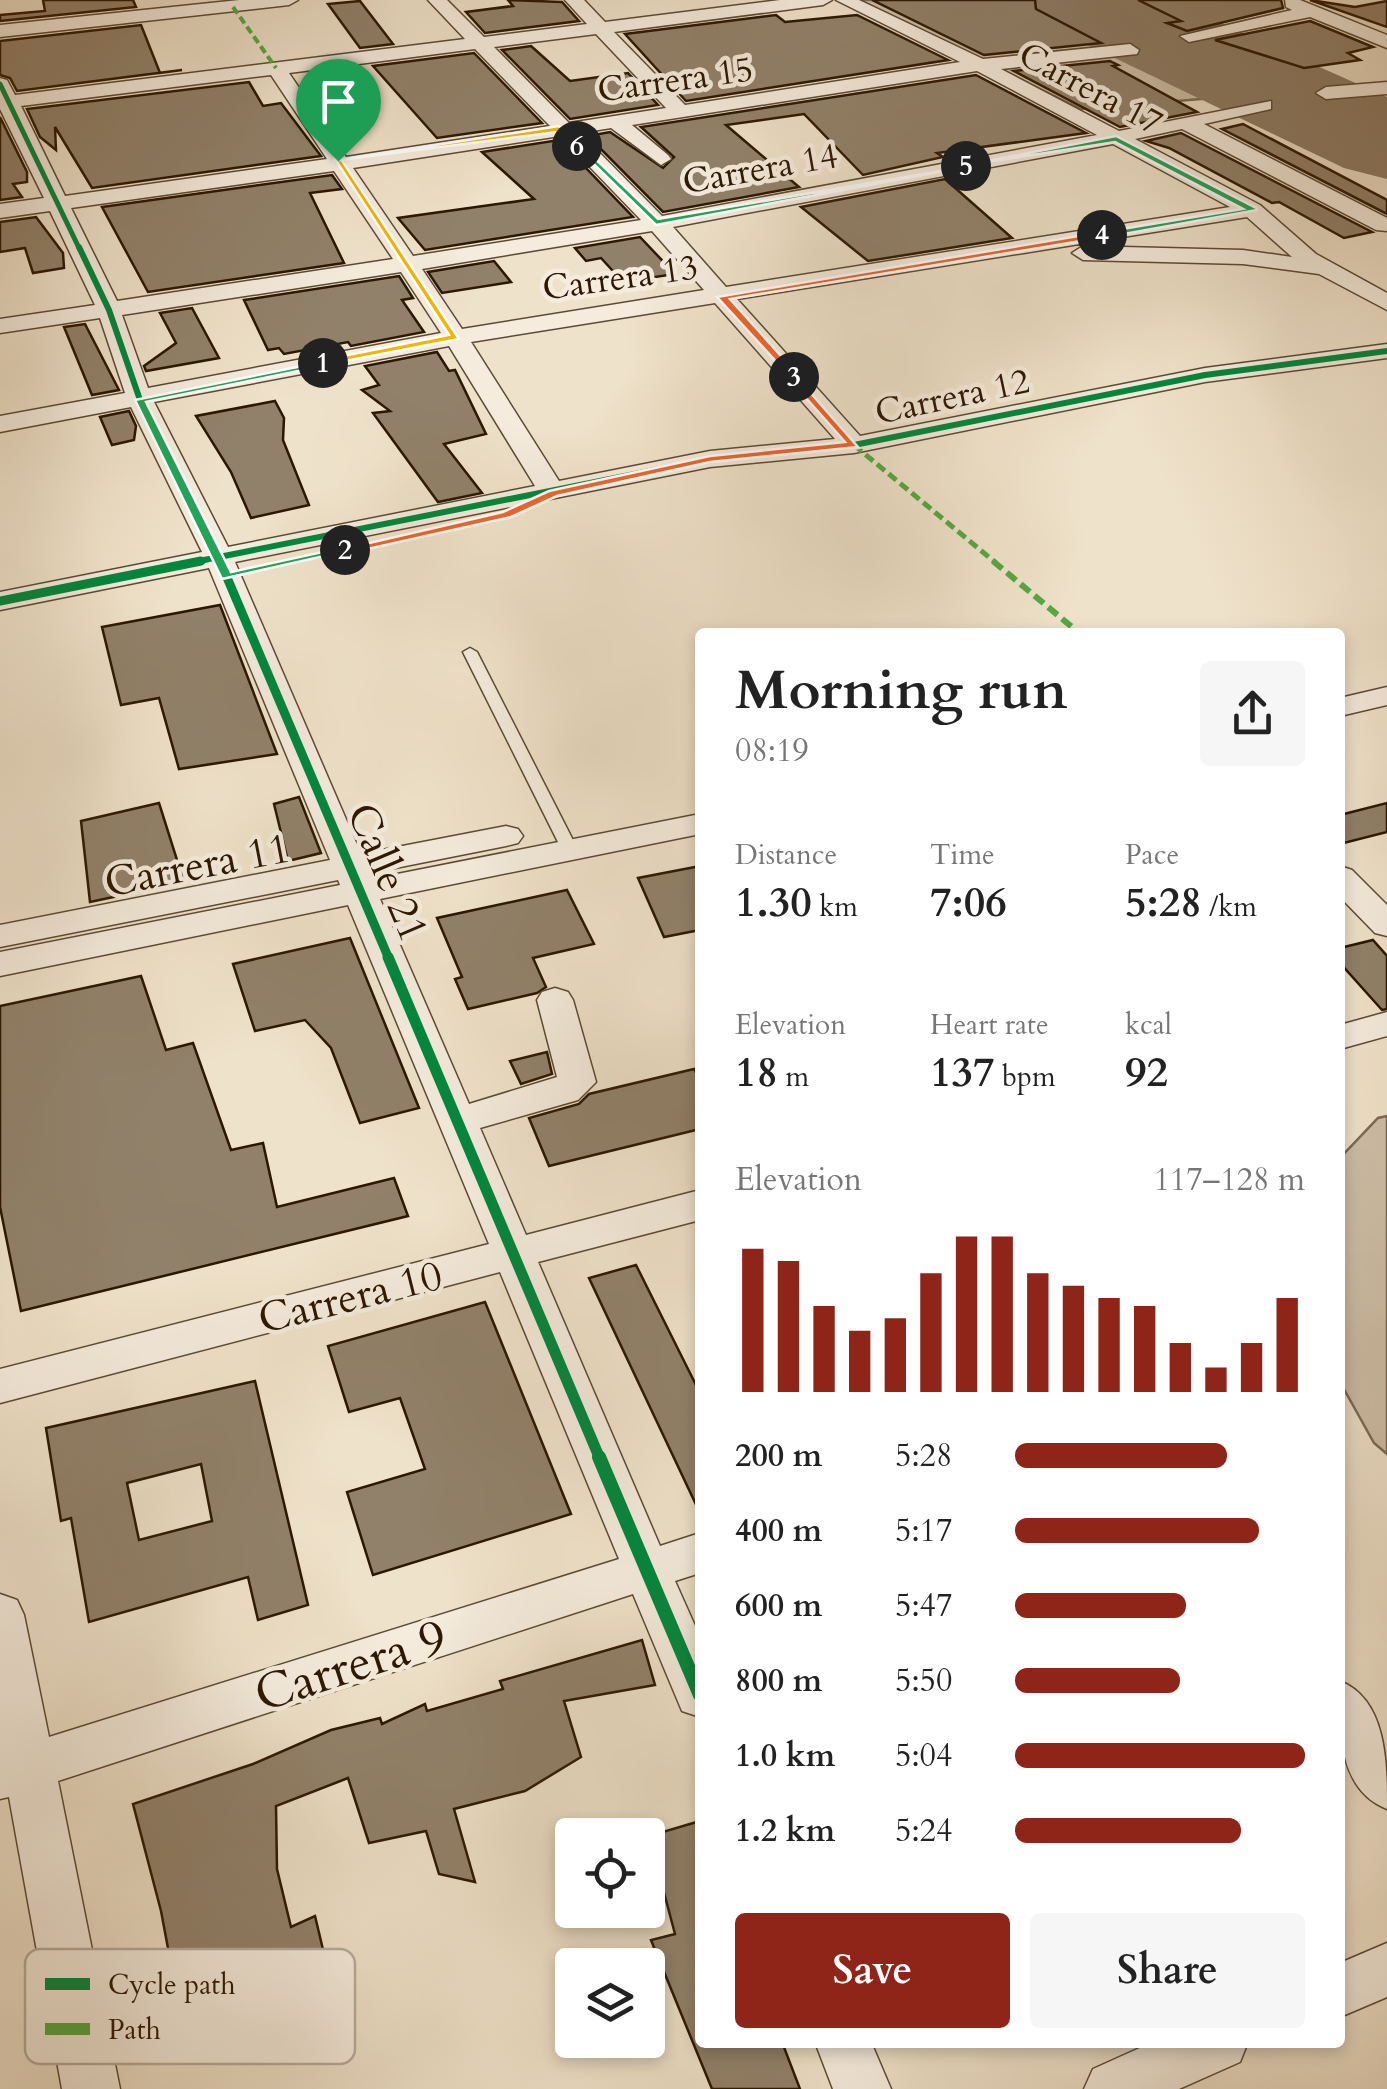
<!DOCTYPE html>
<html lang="en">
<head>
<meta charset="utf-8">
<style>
	:root { --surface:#fff; --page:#f6f6f6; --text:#222; --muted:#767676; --accent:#8f2418 }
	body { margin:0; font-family:Cardo,serif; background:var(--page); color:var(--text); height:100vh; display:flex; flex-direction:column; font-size:38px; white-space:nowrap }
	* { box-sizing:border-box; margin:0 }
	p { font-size:32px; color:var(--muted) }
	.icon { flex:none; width:55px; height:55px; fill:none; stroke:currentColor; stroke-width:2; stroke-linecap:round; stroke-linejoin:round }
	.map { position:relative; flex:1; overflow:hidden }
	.details { position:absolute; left:695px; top:628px; width:650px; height:1420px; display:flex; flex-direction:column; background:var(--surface); border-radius:10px; box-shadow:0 5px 15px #0003 }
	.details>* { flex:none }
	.fabs { position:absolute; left:555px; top:1818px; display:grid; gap:20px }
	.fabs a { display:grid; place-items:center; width:110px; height:110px; border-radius:10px; background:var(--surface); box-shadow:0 5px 15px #0003; font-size:50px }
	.pin { position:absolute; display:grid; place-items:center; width:85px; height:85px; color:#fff; margin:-102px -42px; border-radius:50% 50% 50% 0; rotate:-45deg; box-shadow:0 0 10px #0007 }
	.pin .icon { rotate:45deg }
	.km { position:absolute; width:50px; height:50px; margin:-25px; border-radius:50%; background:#222; color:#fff; font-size:28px; line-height:50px; text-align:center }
	.round { display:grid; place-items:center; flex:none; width:105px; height:105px; border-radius:10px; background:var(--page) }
	.overview { display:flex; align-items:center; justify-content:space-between; height:170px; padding:0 40px }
	h1 { font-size:55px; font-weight:800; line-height:75px }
	.figures { display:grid; grid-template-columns:repeat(3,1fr); gap:15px; height:170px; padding:10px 40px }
	.figures div { display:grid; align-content:center }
	.figures b { font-size:42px; font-weight:800 }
	.figures small { font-size:28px; font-weight:400 }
	.figures p { font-size:28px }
	.chart { height:280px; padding:20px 40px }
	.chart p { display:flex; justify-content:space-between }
	.chart svg { width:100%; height:180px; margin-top:10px; stroke:var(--accent); stroke-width:6 }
	.primary-button { display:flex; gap:20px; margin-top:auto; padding:20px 40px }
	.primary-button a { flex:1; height:115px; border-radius:10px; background:var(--accent); color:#fff; font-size:40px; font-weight:800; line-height:115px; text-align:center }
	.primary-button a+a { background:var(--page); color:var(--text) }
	ul { padding:0 40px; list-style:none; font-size:32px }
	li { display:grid; grid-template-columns:160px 120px 1fr; align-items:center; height:75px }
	li i { height:25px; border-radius:12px; background:var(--accent) }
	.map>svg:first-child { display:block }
	.green { fill:#cebfa8; stroke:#7c6b55; stroke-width:2.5 }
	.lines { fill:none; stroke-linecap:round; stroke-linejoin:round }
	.runway { fill:#8d7c66; fill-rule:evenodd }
	.building { fill:#91816a; stroke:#2b1702; stroke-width:2.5; fill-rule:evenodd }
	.service-casing { stroke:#5c4a34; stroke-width:3 }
	.minor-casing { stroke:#5c4a34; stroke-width:3 }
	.service { fill:#f5ecdd; fill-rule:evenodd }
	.minor { fill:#f5ecdd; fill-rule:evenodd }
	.quiet-far2 { stroke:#54a940; stroke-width:4; stroke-dasharray:8 4; stroke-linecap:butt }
	.quiet-far1 { stroke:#54a940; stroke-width:5; stroke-dasharray:10 5; stroke-linecap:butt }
	.quiet { stroke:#54a940; stroke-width:6; stroke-dasharray:12 6; stroke-linecap:butt }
	.cycleway-far4-casing { stroke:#f5ecdd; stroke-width:9 }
	.cycleway-far3-casing { stroke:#f5ecdd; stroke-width:10 }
	.cycleway-far2-casing { stroke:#f5ecdd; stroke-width:14 }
	.cycleway-far1-casing { stroke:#f5ecdd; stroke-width:18 }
	.cycleway-casing { stroke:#f5ecdd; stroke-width:20 }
	.cycleway-far4 { stroke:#00873e; stroke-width:5 }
	.cycleway-far3 { stroke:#00873e; stroke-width:6 }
	.cycleway-far2 { stroke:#00873e; stroke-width:9 }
	.cycleway-far1 { stroke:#00873e; stroke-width:11 }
	.cycleway { stroke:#00873e; stroke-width:14 }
	.split-1 { fill:#f5b400; stroke:#fff; stroke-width:2.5 }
	.split-2 { fill:#22a559; stroke:#fff; stroke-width:2.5 }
	.split-3 { fill:#f0652b; stroke:#fff; stroke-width:2.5 }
	.split-4 { fill:#f0652b; stroke:#fff; stroke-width:2.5 }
	.split-5 { fill:#22a559; stroke:#fff; stroke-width:2.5 }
	.split-6 { fill:#22a559; stroke:#fff; stroke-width:2.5 }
	.split-7 { fill:#f5b400; stroke:#fff; stroke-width:2.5 }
	.labels { text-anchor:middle; stroke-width:9; stroke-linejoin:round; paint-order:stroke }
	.far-street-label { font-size:35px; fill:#2b1702; stroke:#f5ecdd }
	.street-label { font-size:42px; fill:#2b1702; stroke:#f5ecdd }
	.near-street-label { font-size:50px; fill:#2b1702; stroke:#f5ecdd }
	.key { fill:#f5ecdd; stroke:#b8ac9b; stroke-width:2.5 }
	.key-label { font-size:28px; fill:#2b1702 }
</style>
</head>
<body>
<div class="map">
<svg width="1387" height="2089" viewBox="0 0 1387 2089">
	<rect width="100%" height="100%" fill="#efe2ca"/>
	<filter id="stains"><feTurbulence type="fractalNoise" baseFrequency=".002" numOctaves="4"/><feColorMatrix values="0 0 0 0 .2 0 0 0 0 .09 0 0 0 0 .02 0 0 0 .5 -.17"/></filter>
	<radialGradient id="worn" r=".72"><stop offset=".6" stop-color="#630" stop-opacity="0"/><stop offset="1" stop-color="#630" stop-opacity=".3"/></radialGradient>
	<g class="green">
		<path d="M856,0H1031L1249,95L1081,109Z"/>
		<path d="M1387,1116V1454L1374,1443L1340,1382V1158L1378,1118Z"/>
	</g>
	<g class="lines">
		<path class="runway" d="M1027,0H1169L1387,97V179L1344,168L1042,23Z"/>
	</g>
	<g class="building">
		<path d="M43,0H133L136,7L0,21V15L45,11Z"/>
		<path d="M508,0L562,2L579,21L485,33L466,12L513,6Z"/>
		<path d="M872,0H1035L1036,9L1101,43L984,55Z"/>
		<path d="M1138,0H1281L1283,8L1187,31L1167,23L1181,21Z"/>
		<path d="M1310,0L1355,7L1387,1V27Z"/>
		<path d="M360,1L393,44L360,48L328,4Z"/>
		<path d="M776,15L785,22L857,15L948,60L686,101L625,34Z"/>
		<path d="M1310,21L1373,47L1348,53L1360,60L1304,68L1215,40Z"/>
		<path d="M141,25L160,73L182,70L17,91L10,78L0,75V41Z"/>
		<path d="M531,46L570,81L628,73L658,105L570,119L502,50Z"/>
		<path d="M474,53L542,123L437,138L373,66Z"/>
		<path d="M1110,61L1118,65L1113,66L1197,112L1120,127L1014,71Z"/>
		<path d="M976,75L1086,133L937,153L943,157L863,175L804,114L726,125L799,187L663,212L588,136L610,132L663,168L674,157L641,127Z"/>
		<path d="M249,82L263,106L281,103L321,156L92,188L55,127L56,150L40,137L27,109Z"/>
		<path d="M0,117L27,172V182L13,184L22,197L0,200Z"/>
		<path d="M1243,124L1387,200V214L1222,129Z"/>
		<path d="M1181,133L1372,232L1344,238L1279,202L1272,203L1169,148L1146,141Z"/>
		<path d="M559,140L633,217L425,250L398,218L534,199L482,152Z"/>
		<path d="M332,175L342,189L310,193L344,263L148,292L102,207Z"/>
		<path d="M945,179L1012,238L868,261L801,207Z"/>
		<path d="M36,217L63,253L64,268L33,273L25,248L0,252V222Z"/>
		<path d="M640,237L675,274L623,282L601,258L586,261L575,248Z"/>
		<path d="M494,261L511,282L442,293L428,272Z"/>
		<path d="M399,276L413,298L402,300L424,332L351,346L348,342L284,354L279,348L268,350L244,300Z"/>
		<path d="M192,308L219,358L146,371L144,366L176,343L160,313Z"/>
		<path d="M85,324L119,390L92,395L64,327Z"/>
		<path d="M437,352L449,371L455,370L486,434L444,444L482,493L438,502L373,413L390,411L362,390L379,385L365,366Z"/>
		<path d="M275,401L284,418L283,440L309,505L251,518L231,472L196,416Z"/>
		<path d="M129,411L136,426L134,440L112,445L100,417Z"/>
		<path d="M220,605L277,754L179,769L159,698L121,705L102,627Z"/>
		<path d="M299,797L321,853L288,861L274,804Z"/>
		<path d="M159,803L184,882L90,902L81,821Z"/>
		<path d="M1387,803V832L1340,844V815Z"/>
		<path d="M700,866V930L664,937L638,878Z"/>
		<path d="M567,890L594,944L533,958L546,987L537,993L468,1009L455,979L462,977L437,918Z"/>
		<path d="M350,938L419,1108L360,1123L331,1048L305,1020L255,1031L233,964Z"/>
		<path d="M1373,940L1387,956V1009L1382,1010L1340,963V948Z"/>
		<path d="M141,976L166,1050L193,1043L231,1150L263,1143L277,1207L394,1178L408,1216L21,1311L0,1207V1006Z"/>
		<path d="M547,1052L552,1074L521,1084L510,1061Z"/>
		<path d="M694,1069L700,1080V1129L549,1166L529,1118L579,1104L589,1094Z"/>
		<path d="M636,1265L700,1393V1513L589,1278Z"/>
		<path d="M485,1302L571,1514L373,1575L347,1492L425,1469L400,1398L349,1412L328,1346Z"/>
		<path d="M255,1381L308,1605L258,1620L248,1577L89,1622L71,1518L61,1521L46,1428ZM201,1464L212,1521L139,1540L127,1483Z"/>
		<path d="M642,1640L655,1685L564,1701L581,1757L525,1791L454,1809L475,1882L439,1874L426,1831L369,1843L348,1778L276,1806L277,1869L291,1927L315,1916L325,1958L180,2012L161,1911L133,1804L253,1764L331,1730L380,1718L382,1724L425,1704L427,1711L503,1689L500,1681Z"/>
		<path d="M700,1821V2042H782L800,2089H712L651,1940L675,1934L649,1836Z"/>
	</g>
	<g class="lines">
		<g class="service-casing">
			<path id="service" d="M470,648L477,652L578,850L576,853L570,855L562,850L463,652Z"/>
		</g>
		<g class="minor-casing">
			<g id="minor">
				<path d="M239,0H298L289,5L0,37V25Z"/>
				<path d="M428,0H447L484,37L587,24L565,0H584L605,22L780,0H832L823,5L614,32L685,105L960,62L836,0H859L983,59L1130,44L1139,50L1137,54L1001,69L1119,131L1271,101V109L1204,124L1387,218V231L1376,230L1182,129L1135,139L1260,205L1316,254L1387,293V310L1319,274L1243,264L1083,260L1072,253L1083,246L1243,250L1292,257L1247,217L737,299L860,436L1205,368L1387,344V358L1205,382L854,453L710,467L235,562L361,854L506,826L518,829L523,836L518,843L506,846L370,873L372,879L700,814V834L380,899L469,1104L557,1077L537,1000L542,992L555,988L568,992L573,1000L596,1082L578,1100L480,1128L526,1235L700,1190V1220L538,1262L660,1546L700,1533V1573L675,1581L700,1637V1717L682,1711L633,1594L58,1781L120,2089H62L9,1797L0,1799V1594L17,1600L24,1615L49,1737L619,1559L500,1272L0,1403V1369L489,1244L348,905L0,976V952L340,885L338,880L0,947V925L330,860L209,568L0,610V592L202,552L131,407L0,432V416L125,393L100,318L0,333V319L95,305L50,211L0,218V204L44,198L0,109V78L7,80L15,95L465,39ZM596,34L666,108L569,123L494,47ZM475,49L550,126L346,157L289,73ZM977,71L1097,135L662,216L580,133L611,128L661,165L671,159L668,155L632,125ZM271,75L327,159L65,196L21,106ZM560,136L641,220L413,256L353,168ZM1113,144L1230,207L726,287L673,227ZM334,171L393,259L117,301L71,208ZM652,231L704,290L462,329L422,269ZM401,272L441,333L148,388L122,315ZM715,303L835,439L710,451L559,481L471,342ZM449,346L535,486L228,547L154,402Z"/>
				<path d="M1285,0H1300L1387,35V48L1310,17L1189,42L1180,36L1292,10L1286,7Z"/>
				<path d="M1387,82V94L1326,99L1316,93L1326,87Z"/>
				<path d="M1387,687V705L1340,716V698Z"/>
				<path d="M1340,866L1352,870L1387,905V936L1375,933L1340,897Z"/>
				<path d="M1387,1012V1036L1340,1049V1025Z"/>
				<path d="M1340,1681C1387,1700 1387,1763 1387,1809C1336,1789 1340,1726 1340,1681Z"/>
				<path d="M1387,1943V1997L1340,2017V1963Z"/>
				<path d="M815,2042H871L891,2089H833Z"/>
				<path d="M1153,2042H1248L1240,2062L1179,2089H1084L1093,2069Z"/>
			</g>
		</g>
		<use href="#service" class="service"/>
		<use href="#minor" class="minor"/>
		<path class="quiet-far2" d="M233,7L276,68"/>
		<path class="quiet-far1" d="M854,445L996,563"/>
		<path class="quiet" d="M993,561L1078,632"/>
		<g class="cycleway-far4-casing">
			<path id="cycleway-far4" d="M0,84L80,250"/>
		</g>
		<g class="cycleway-far3-casing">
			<g id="cycleway-far3">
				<path d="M79,247L109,310L140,400L221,563"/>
				<path d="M189,563L710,459L854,445L1205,375L1387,351"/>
			</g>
		</g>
		<g class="cycleway-far2-casing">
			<g id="cycleway-far2">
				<path d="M220,561L389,959"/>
				<path d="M0,601L201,561"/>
			</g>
		</g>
		<g class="cycleway-far1-casing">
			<path id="cycleway-far1" d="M388,957L600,1459"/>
		</g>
		<g class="cycleway-casing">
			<path id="cycleway" d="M599,1457L700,1695"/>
		</g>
		<use href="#cycleway-far4" class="cycleway-far4"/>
		<use href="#cycleway-far3" class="cycleway-far3"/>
		<use href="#cycleway-far2" class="cycleway-far2"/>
		<use href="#cycleway-far1" class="cycleway-far1"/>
		<use href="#cycleway" class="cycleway"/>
	</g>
	<path class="split-1" d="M335,159H341L459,339L319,366L323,360L449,335Z"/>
	<path class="split-2" d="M327,361L323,366L146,402L231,572L345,547L351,550L222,579L135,400Z"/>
	<path class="split-3" d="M794,374L858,447L710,462L557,496L511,517L345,554L339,550L503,512L549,491L710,456L845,442L790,380Z"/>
	<path class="split-4" d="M1102,232L1105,237L730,299L798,375L794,381L717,297Z"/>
	<path class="split-5" d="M1116,136L1256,208L1257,210L1102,238L1098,233L1243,209L1115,142L962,166Z"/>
	<path class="split-6" d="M573,144H580L658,219L971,166L656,225Z"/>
	<path class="split-7" d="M559,126L580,148H573L557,132L333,161Z"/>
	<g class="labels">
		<g class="far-street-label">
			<text transform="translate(675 79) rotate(-8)" y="12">Carrera 15</text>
			<text transform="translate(1091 88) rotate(28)" y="12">Carrera 17</text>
			<text transform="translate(760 168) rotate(-10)" y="12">Carrera 14</text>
			<text transform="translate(620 277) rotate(-8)" y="12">Carrera 13</text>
			<text transform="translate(952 396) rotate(-12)" y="12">Carrera 12</text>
		</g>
		<g class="street-label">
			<text transform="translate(197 864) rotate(-11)" y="15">Carrera 11</text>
			<text transform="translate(389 872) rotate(67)" y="15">Calle 21</text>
			<text transform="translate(350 1296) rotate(-14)" y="15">Carrera 10</text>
		</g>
		<g class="near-street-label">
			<text transform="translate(350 1664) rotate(-18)" y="18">Carrera 9</text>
		</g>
	</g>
	<rect x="25" y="1949" width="330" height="115" rx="15" class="key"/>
	<rect x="45" y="1978" width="45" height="12" fill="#00873e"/>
	<rect x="45" y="2023" width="45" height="12" fill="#54a940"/>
	<g class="key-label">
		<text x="108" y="1994">Cycle path</text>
		<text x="108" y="2039">Path</text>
	</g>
	<rect width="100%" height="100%" filter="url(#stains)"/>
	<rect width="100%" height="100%" fill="url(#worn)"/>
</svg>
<div class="fabs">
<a><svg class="icon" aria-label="locate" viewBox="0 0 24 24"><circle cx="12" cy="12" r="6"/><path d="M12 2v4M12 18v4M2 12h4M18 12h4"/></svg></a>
<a><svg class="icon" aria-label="layers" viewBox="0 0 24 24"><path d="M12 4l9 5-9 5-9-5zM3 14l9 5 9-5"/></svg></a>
</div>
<div class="pin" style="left:338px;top:161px;background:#1e9e55"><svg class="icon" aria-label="arrive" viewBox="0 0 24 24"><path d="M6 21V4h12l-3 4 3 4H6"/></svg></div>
<b class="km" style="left:323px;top:363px">1</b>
<b class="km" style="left:345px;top:550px">2</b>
<b class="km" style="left:794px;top:377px">3</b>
<b class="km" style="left:1102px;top:235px">4</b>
<b class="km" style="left:966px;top:166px">5</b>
<b class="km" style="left:577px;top:146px">6</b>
<section class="details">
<div class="overview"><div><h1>Morning run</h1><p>08:19</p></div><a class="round"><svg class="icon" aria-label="share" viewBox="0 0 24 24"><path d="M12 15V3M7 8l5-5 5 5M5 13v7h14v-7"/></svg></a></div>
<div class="figures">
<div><p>Distance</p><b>1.30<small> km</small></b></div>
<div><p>Time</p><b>7:06</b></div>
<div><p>Pace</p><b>5:28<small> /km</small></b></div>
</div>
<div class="figures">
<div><p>Elevation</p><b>18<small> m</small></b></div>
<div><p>Heart rate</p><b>137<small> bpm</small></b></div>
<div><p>kcal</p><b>92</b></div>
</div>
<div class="chart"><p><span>Elevation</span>117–128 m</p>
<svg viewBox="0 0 160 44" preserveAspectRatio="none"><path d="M5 44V9M15 44V12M25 44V23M35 44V29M45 44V26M55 44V15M65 44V6M75 44V6M85 44V15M95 44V18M105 44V21M115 44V23M125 44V32M135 44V38M145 44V32M155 44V21"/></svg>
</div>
<ul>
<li><b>200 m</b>5:28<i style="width:73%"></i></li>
<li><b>400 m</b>5:17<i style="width:84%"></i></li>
<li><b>600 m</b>5:47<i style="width:59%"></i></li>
<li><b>800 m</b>5:50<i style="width:57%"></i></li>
<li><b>1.0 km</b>5:04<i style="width:100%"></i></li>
<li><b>1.2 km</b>5:24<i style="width:78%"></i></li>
</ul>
<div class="primary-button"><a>Save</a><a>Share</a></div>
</section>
</div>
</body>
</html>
